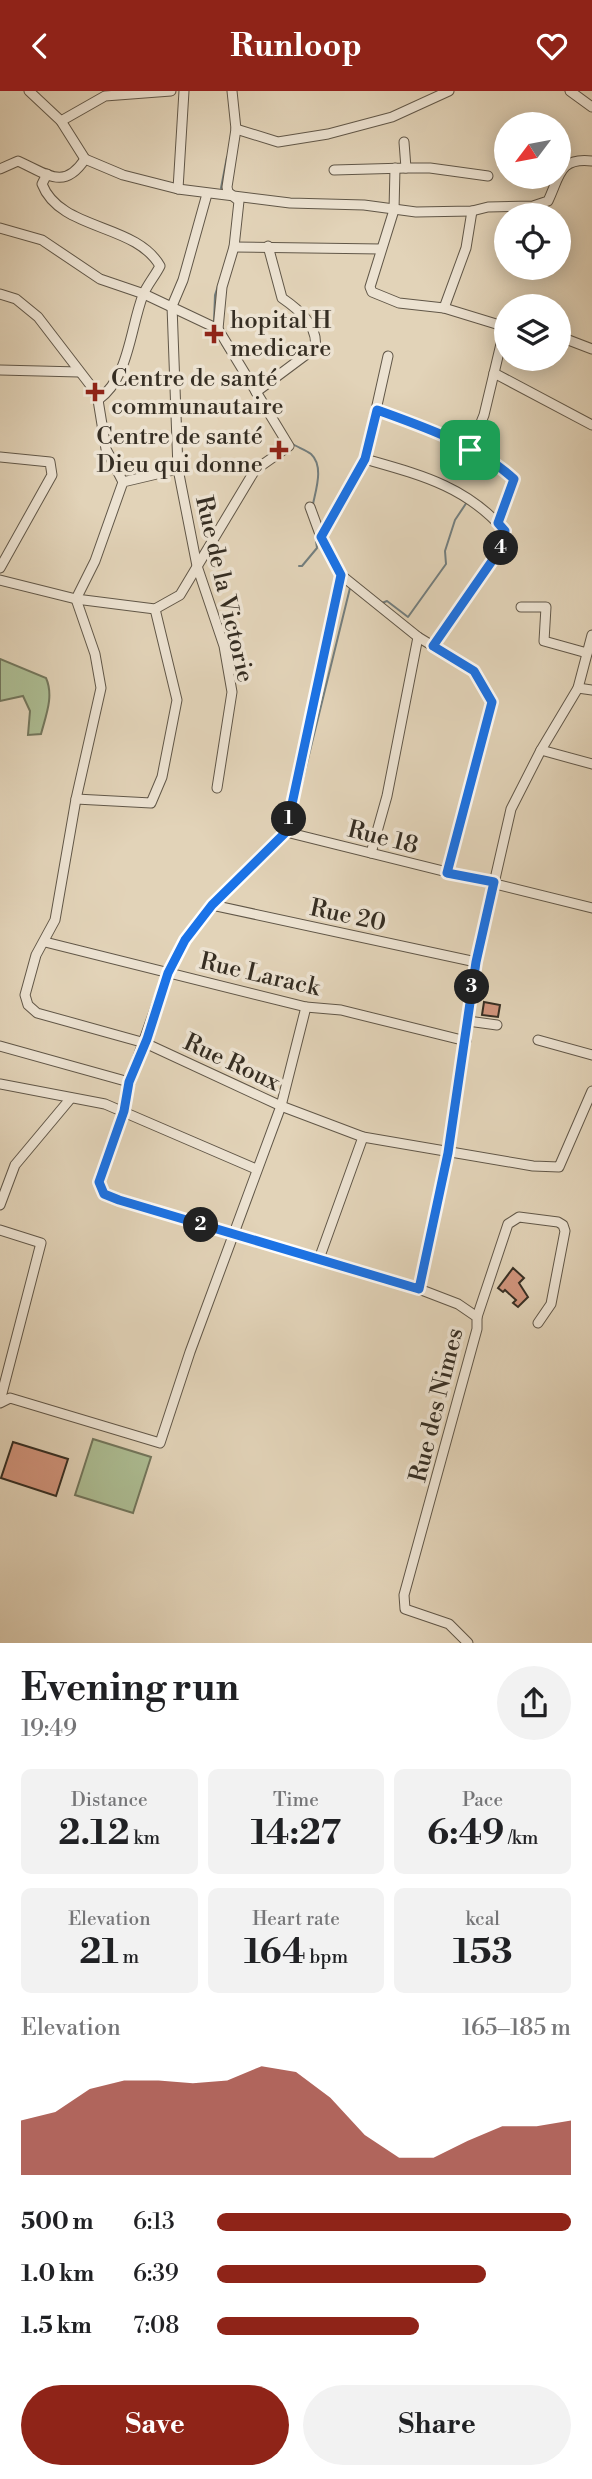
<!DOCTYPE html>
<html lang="en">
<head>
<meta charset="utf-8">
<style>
	:root { --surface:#fff; --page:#f2f2f2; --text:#202124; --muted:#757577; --accent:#8f2418 }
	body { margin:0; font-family:"Libre Bodoni",serif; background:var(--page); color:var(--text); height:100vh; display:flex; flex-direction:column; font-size:26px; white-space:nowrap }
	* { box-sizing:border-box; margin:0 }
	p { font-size:23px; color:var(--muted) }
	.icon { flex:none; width:38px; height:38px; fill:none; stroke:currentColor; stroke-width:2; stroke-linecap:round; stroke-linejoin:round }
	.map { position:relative; height:1552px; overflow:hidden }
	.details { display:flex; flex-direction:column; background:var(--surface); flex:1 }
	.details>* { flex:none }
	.needle { width:46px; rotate:238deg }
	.controls { position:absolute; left:494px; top:21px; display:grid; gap:14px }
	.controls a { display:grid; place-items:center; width:77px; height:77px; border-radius:50%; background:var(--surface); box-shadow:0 4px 18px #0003; font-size:35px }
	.pin { position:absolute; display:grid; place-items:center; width:60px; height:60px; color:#fff; margin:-30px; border-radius:14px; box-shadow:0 4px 10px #0006 }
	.km { position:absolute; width:35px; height:35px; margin:-18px; border-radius:50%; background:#222; color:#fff; font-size:19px; line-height:35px; text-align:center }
	.round { display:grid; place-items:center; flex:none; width:74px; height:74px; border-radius:37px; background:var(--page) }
	.overview { display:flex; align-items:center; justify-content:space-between; height:119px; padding:0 21px }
	h1 { font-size:38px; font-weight:800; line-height:52px }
	.metrics { display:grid; grid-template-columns:repeat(3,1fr); gap:10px; height:119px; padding:7px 21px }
	.metrics div { display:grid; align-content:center; border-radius:10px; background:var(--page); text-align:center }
	.metrics b { font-size:35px; font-weight:800 }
	.metrics small { font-size:19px; font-weight:400 }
	.metrics p { font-size:19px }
	.chart { height:196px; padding:14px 21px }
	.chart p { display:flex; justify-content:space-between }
	.chart svg { width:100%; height:126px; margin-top:7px; fill:var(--accent); opacity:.7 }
	.action { display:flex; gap:14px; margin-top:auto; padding:14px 21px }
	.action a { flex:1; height:80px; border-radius:42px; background:var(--accent); color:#fff; font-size:28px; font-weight:800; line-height:80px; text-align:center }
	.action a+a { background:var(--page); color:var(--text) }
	ul { padding:0 21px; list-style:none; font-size:23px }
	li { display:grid; grid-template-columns:112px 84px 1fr; align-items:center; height:52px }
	li i { height:18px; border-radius:9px; background:var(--accent) }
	header { display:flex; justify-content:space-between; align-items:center; height:91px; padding:0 21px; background:var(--accent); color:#fff; font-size:32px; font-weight:800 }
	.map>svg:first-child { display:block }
	.green { fill:#adbe94; stroke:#72765c; stroke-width:2 }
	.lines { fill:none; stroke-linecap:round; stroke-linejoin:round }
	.stream { stroke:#737e7e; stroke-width:2 }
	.building { fill:#d2957d; stroke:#362e23; stroke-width:2 }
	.minor-casing { stroke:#615748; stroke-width:11 }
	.minor { stroke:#ece2d1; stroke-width:9 }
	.route-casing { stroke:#fff; stroke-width:14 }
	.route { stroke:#1a73e8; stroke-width:9 }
	.poi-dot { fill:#8f2418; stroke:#ece2d1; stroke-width:2.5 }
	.labels { text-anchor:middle; stroke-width:7; stroke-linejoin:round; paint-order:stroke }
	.poi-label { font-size:24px; fill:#362e23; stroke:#ece2d1; text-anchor:start }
	.street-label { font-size:24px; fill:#362e23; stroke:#ece2d1 }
</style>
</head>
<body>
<header><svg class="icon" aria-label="back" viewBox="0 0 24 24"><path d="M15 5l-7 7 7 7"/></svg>Runloop<svg class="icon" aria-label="heart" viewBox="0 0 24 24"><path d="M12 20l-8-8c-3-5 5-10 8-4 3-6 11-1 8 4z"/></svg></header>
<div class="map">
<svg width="592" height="1552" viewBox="0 0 592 1552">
	<rect width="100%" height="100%" fill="#e2d3b8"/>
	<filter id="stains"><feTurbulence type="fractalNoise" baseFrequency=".00286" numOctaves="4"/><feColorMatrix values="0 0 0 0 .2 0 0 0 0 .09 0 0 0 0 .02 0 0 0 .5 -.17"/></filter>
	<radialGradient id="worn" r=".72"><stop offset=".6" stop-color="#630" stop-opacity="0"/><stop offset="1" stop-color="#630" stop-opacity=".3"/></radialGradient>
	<g class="green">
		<path d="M0,568L46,587C54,605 46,624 41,643L28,644L30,620L23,605L0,610Z"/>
		<path d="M93,1348L151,1366L133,1422L75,1404Z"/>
	</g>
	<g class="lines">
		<g class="stream">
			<path d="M223,101L221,97L227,66"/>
			<path d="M214,231L215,204L219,192"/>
			<path d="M222,253L230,266"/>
			<path d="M291,352C297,356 306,359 311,363C324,375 316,398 313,413"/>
			<path d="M299,475H302L317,457L315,442"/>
			<path d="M382,512L387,510L408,526L446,473L445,460L455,429L467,411"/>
			<path d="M293,729L350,497"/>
			<path d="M278,755L289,745"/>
			<path d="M132,1000L146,962L145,956"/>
		</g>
	</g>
	<g class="building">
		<path d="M484,911L500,914L498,926L482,924Z"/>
		<path d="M513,1177L524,1187L519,1192L528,1206L518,1216L513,1212L516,1209L505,1199L503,1201L498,1197Z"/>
		<path d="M13,1351L68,1368L56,1405L1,1387Z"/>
	</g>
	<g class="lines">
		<g class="minor-casing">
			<g id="minor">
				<path d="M29,0L61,30L85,68"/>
				<path d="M570,0L592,16"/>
				<path d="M61,30L105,5L171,0"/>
				<path d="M236,38L278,51L328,43L392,26L449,0"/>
				<path d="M85,68L123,84L178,98L290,112L364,114L416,121L472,120L488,116L533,115L548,110C560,85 559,66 592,70"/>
				<path d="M395,77L394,119L370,196L372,201L399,212L444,217L506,236"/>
				<path d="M406,77H430L488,85"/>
				<path d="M0,78L18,70C47,83 64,100 85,68"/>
				<path d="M334,79L406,77L404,51"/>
				<path d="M47,83L42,93C60,140 136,132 160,175C155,185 147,194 143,204C130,238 129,287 98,309"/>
				<path d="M178,98L184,0"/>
				<path d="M207,103L183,189L172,215L178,378L197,475L224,555L232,601L217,697"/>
				<path d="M0,137L42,149L100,188L144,203L218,238L289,355L255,379L180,504L155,518L76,508L0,489"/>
				<path d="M234,156L381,158"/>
				<path d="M0,203L16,208L38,226L91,295L98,309L106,358L123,391"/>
				<path d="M444,217L466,157L472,120"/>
				<path d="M218,238L222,196L234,156L239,110L228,101L227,96L236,38L232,0"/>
				<path d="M558,245L592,258"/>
				<path d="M0,279L79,281"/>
				<path d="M494,282L592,334"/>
				<path d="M256,301L315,257C319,235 298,218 282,207L268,155"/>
				<path d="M377,319C423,336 477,354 514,389L498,432"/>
				<path d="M470,359L484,324L505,236"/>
				<path d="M0,366L50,371L52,384L0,477"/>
				<path d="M365,368C421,384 466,395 505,440L501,457L433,555"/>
				<path d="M178,378L123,391L95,470L76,508L95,563L101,597L76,708L55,829L36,864L25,904L28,914L37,922L145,952L281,1015L363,1046L533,1075L559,1076L592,1000"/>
				<path d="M310,416L321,446L341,484L418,546L474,580L492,611L447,782"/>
				<path d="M321,446L365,368L388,265"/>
				<path d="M521,516H546L544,550L587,562"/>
				<path d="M578,597L592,599"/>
				<path d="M541,659L592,673"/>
				<path d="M76,708L151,712L162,686L177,609L155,518"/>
				<path d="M286,741L212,814L185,849L168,882L129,991L124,1020L99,1091L104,1103L119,1109L419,1198L458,1213L477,1226V1238L404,1504L405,1518L449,1533L468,1552"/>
				<path d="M286,741L592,817"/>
				<path d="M286,741L341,484"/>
				<path d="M371,762L387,705L418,546"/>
				<path d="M212,814L476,871"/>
				<path d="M45,851L306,916L341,919L466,950"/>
				<path d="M468,930L497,934"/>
				<path d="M538,949L592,964"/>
				<path d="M0,955L129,991"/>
				<path d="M0,993L105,1013L256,1078"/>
				<path d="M0,1114L15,1074L71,1007"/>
				<path d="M0,1139L41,1152L0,1310"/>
				<path d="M319,1168L363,1046"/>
				<path d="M419,1198L448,1062L476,871L511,718L541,659L578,597L592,544"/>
				<path d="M477,1226L508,1133L519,1126L558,1131L563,1134L565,1140L551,1213L538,1232"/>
				<path d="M0,1312L10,1307L160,1352L190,1261L281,1015L306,916"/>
			</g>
		</g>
		<use href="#minor" class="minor"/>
	</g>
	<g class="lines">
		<g class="route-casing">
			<path id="route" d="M377,319C424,336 477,354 514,388L498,432L505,440L501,457L433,555L474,580L492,611L447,782L494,791L476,871L448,1062L419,1198L119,1109L104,1103L99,1091L124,1020L129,991L147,948L168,882L185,849L212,814L286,741L341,484L321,446L365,368Z"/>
		</g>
		<use href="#route" class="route"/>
	</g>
	<g class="poi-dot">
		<path d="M210.5 232.5h7v7h7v7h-7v7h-7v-7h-7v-7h7z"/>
		<path d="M91.5 290.5h7v7h7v7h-7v7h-7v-7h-7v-7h7z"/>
		<path d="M275.5 348.5h7v7h7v7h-7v7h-7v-7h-7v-7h7z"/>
	</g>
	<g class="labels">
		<g class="poi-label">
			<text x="230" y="237">hopital H<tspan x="230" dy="28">medicare</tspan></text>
			<text x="111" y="295">Centre de santé<tspan x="111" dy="28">communautaire</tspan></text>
			<text x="263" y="353" text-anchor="end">Centre de santé<tspan x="263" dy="28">Dieu qui donne</tspan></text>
		</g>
		<g class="street-label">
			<text transform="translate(225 498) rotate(77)" y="8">Rue de la Victorie</text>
			<text transform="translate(383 746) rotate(14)" y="8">Rue 18</text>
			<text transform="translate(348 824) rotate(12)" y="8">Rue 20</text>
			<text transform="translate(260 883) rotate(13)" y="8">Rue Larack</text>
			<text transform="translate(232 971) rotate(25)" y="8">Rue Roux</text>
			<text transform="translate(436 1314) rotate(-76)" y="8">Rue des Nimes</text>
		</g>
	</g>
	<rect width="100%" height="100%" filter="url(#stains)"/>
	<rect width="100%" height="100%" fill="url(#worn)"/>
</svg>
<div class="controls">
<a><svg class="needle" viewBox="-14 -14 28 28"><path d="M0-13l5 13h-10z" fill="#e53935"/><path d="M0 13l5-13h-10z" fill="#757577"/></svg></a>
<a><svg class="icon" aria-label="locate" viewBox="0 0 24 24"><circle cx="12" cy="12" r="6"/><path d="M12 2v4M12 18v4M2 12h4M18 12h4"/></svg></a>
<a><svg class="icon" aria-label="layers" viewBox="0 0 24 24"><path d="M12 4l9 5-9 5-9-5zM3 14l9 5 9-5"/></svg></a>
</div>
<div class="pin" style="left:470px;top:359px;background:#1e9e55"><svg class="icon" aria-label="arrive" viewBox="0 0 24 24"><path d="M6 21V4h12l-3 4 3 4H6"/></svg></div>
<b class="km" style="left:289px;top:728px">1</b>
<b class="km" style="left:201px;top:1134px">2</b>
<b class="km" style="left:472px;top:896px">3</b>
<b class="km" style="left:501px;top:457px">4</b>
</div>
<section class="details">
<div class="overview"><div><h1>Evening run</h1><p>19:49</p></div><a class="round"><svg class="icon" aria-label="share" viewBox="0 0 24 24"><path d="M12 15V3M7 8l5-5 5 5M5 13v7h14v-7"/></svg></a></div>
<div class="metrics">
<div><p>Distance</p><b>2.12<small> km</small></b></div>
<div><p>Time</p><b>14:27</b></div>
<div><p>Pace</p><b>6:49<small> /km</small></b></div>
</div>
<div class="metrics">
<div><p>Elevation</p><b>21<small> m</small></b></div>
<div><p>Heart rate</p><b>164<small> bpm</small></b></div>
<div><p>kcal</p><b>153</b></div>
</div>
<div class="chart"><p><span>Elevation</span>165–185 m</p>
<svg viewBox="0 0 160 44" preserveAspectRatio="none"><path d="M0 44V25L10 22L20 14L30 11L40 11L50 12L60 11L70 6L80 8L90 17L100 30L110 38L120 38L130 32L140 27L150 27L160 25V44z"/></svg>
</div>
<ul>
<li><b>500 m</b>6:13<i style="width:100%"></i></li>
<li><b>1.0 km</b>6:39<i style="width:76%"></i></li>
<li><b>1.5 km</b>7:08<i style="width:57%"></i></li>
</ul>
<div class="action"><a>Save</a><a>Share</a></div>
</section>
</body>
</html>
